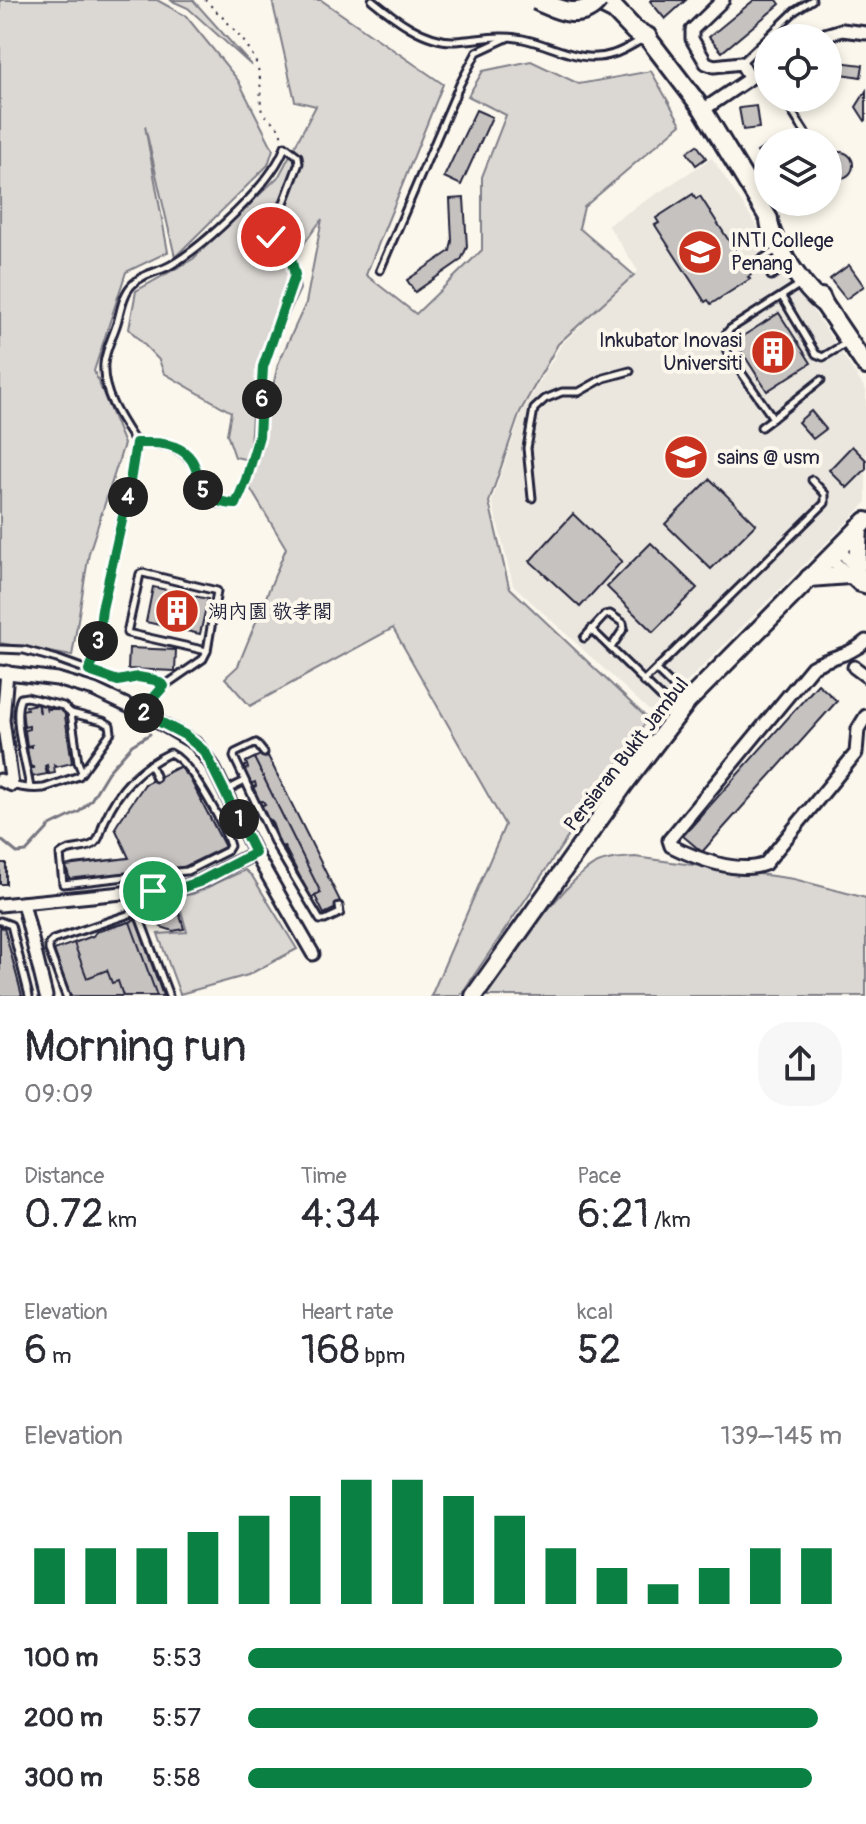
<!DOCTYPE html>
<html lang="en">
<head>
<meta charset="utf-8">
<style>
	:root { --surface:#fff; --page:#f7f7f7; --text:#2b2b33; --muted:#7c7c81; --accent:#0b8043 }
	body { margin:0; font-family:Pangolin,"LXGW WenKai TC",sans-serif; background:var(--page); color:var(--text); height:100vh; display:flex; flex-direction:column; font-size:30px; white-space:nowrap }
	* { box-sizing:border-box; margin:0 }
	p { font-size:26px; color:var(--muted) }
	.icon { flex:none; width:44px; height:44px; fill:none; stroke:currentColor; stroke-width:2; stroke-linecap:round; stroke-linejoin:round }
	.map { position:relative; height:996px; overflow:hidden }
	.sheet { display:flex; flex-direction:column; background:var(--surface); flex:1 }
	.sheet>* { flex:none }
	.buttons { position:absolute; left:754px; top:24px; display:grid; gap:16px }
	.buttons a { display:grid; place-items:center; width:88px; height:88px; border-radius:50%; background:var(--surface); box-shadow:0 4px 12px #0003; font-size:40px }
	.pin { position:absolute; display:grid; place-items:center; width:68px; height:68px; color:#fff; margin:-34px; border:4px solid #fff; border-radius:50%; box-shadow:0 2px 8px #0007 }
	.km { position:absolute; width:40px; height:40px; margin:-20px; border-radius:50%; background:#222; color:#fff; font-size:22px; line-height:40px; text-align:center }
	.round { display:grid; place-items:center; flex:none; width:84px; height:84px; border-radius:32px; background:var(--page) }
	.summary { display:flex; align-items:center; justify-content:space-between; height:136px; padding:0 24px }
	h1 { font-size:44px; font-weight:600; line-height:60px }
	.stats { display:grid; grid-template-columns:repeat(3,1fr); gap:12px; height:136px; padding:8px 24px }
	.stats div { display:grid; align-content:center }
	.stats b { font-size:40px; font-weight:600 }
	.stats small { font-size:22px; font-weight:400 }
	.stats p { font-size:22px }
	.chart { height:224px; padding:16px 24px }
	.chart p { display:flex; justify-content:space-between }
	.chart svg { width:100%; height:144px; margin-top:8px; stroke:var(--accent); stroke-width:6 }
	ul { padding:0 24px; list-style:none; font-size:26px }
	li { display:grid; grid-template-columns:128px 96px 1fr; align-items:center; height:60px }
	li i { height:20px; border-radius:10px; background:var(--accent) }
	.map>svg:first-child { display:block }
	.built { fill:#ebe7df }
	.green { fill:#dbd8d3; stroke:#7e7d87; stroke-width:2 }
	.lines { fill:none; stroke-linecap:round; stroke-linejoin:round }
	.stream { stroke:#787681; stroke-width:3 }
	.building { fill:#c6c2c0; stroke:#22223b; stroke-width:2 }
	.lane-casing { stroke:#22223b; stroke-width:11 }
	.street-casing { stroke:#22223b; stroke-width:17 }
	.secondary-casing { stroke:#22223b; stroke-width:22 }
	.primary-casing { stroke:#22223b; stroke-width:24 }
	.path { stroke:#22223b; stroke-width:2; stroke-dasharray:2 6; stroke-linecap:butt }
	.lane { stroke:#fbf7ec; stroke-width:5 }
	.street { stroke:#fbf7ec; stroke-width:11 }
	.secondary { stroke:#fbf7ec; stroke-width:16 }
	.primary { stroke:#fbf7ec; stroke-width:18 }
	.primary-bridge-casing { stroke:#22223b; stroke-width:24; stroke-linecap:butt }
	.primary-bridge { stroke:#fbf7ec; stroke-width:18 }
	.route-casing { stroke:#fff; stroke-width:16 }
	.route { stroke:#0b8043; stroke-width:10 }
	.labels { text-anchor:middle; stroke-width:8; stroke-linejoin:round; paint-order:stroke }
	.poi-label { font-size:20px; fill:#22223b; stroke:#fbf7ec; text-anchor:start }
	.street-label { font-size:20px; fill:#22223b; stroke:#fbf7ec }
</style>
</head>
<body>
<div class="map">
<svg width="866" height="996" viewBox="0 0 866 996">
	<rect width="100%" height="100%" fill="#fbf7ec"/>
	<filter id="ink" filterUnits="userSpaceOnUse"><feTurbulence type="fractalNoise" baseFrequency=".0125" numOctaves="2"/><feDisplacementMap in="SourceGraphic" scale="16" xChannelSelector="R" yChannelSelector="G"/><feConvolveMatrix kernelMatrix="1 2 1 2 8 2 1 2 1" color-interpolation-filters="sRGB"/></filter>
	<g filter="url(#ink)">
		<path class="built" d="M712,158L866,390V503L654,715L513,585L492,501L521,414L561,345L638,271L608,225Z"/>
		<g class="green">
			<path d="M0,0H157L186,16L238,80L273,149L268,165L175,257L145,126L168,252L126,272L94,371L124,444L89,553L72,656L0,643Z"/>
			<path d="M170,0H193L252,66L188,8Z"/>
			<path d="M272,0H321L443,84L366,275L416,314L482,250V177L506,115L468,96L483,71L531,61L579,84L651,71L681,124L584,207L579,228L634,275L558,344L520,412L489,502L509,587L648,719L460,996H431L505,825L393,628L250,706L225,678L238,666L286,548L250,488L278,364L306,303L322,219L294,257L300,289L254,387L249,460L235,457L227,434L231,412L164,373L159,360L129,329L136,291L193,259L279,176L316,106L295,101Z"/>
			<path d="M635,857L794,879L866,898V996H485C504,966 568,875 598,863C609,858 623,858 635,857Z"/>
			<path d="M245,870L252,876L297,949L248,975L180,994L158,934L187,932L177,896L193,894Z"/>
		</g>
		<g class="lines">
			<path class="stream" d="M0,839L17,853L26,852L50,826L79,812L91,800L108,772L132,745L150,734"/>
		</g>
		<g class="building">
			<path d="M651,0H686L665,19L650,1Z"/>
			<path d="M754,0H777L780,4L722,52L709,37Z"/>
			<path d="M830,61L863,65L861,77L829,72Z"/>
			<path d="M866,91V120L865,121L856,107Z"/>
			<path d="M756,106L759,128L743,130L739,108Z"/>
			<path d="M476,110L492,117L461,185L444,177Z"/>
			<path d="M697,145L706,158L696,165L687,152Z"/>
			<path d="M768,145V167L757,152Z"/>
			<circle cx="840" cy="165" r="13"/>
			<path d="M693,194L696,199L700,196L751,275L748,277L750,279L711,304L708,300L705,302L655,225L659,223L656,218Z"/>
			<path d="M464,198L467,247L461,260L415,292L407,280L450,251L452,241L450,199Z"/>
			<path d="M849,265L864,286L846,299L830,279Z"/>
			<path d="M779,313L811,363L767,391L735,341Z"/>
			<path d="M811,411L826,429L813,439L798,422Z"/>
			<path d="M852,446L866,460V469L847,488L829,470Z"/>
			<path d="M710,479L756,524L711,569L665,524Z"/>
			<path d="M573,514L622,561L580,607L530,561Z"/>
			<path d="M651,543L697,588L653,632L607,587Z"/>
			<path d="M153,587L208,599L200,634L146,622Z"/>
			<path d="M129,648L176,650L175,671L128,669Z"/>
			<path d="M818,684L837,701L702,852L683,836Z"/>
			<path d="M45,703L47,712V709H64L72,763L56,767L54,765L55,773L49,774L47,765L45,766L47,774L31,777L30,768H35L30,766L27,748L32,747V745L27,746L25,730L29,729V726L24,727L22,710L27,709L26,706L37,704L40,713L39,704Z"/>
			<path d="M266,752L342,905L324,914L315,896L310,898L242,768L247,765L246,762Z"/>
			<path d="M254,758L321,893L311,898L284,846L281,847L271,820L268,821L261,806L265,804L263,801H258L252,788L256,786L255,782L250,784L243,771L248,768L246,762Z"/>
			<path d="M181,766L186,780L190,778L198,793L194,795L195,798L199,796L206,811L202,813L204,816L208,814L216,829L211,831L213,834L217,832L225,847L212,853L210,850L207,851L209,855L194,862L191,859L193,863L184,867L163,869L161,865L162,870L144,872V867L141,868L142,872L124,874L123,870H121L122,874L103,876L101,872L102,876L84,879L83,874H79V879L70,880L66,866L73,864L129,858L128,852L144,850L145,856L179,852V849L171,850L162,833L166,831L161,830L152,812L155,808L151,810L142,792L147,787L145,784L153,780L185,845L193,841L195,845L204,841L168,771Z"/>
			<path d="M181,766L185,774L187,773L225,847L184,867L70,880L66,866L129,858L115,828L118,823L145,784Z"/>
			<rect x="0" y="863" width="6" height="21"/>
			<path d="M175,898L184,929L173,931L161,927L164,920L153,914L157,901Z"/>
			<path d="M136,920L163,996H70L54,950L93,936L104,930V932L108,928Z"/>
			<path d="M130,922L157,996H123L118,981L112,983L107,970L87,978L74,943L93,936L96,932Z"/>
			<path d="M4,927L22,996H0V928Z"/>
		</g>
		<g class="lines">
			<g class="lane-casing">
				<g id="lane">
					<path d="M372,0C394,18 425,42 455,41C478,40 500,34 523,39C553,45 581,65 613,54C623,51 632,45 641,40"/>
					<path d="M741,63L795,11L812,0"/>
					<path d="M783,98L805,132"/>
					<path d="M760,260L777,250"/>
					<path d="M380,270L460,84L477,52L507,38"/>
					<path d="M771,276L787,266"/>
					<path d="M782,297L816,354L823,357L848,342"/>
					<path d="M773,418L821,380"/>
					<path d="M761,427L773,418L727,352L724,336L730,329L802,283"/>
					<path d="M532,498L527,448L534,409L545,399L562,392H579L604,378L630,371"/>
					<path d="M143,573L217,591L207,651L127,633L140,574Z"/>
					<path d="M591,629L676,712"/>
					<path d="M584,638L605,615L610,614L623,623L624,628L611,648"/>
					<path d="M0,649L24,650L57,659L118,681L138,677L155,680L164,686"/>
					<path d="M656,670L687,700"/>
					<path d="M89,671L97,652L102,609L136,449V443C121,420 102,393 104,364C105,351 113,336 117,323C121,310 123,293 133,284C143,273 159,272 171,265C204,246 274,182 285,146L298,156L299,163L271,237L291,258L295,275L263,367L259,436L246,480L236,504C227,504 218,505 210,499C203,494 202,485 199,476C187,446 165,443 136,443"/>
					<path d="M643,682L825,503V494L812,480"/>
					<path d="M142,711L164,686L203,659L207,651"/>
					<path d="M71,713L78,762L82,772"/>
					<path d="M264,753L256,743L235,753L234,757L276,846L320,920H325L340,913L339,906"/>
					<path d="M150,764L156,778"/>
					<path d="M12,785C22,788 33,789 44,788L79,776L111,732L110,725L103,721L71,713L63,706L27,697L21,698C11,716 27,766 30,788"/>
					<path d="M225,791L245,781"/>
					<path d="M132,892L131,879L126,877L63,884L60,855C69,846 85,851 95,843C101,837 101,828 105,820C119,788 139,768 170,753C192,763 223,823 230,846L227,851L187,871L154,874L153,890"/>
					<path d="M0,921L11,925L29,996"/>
					<path d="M66,996L49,950V944L53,940L133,913L139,916L169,996"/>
				</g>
			</g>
			<g class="street-casing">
				<g id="street">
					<path d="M723,0L692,30V39L706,63L714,66L741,63L750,78"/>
					<path d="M815,38L842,30L866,33"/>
					<path d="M703,110L768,66"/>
					<path d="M838,548L866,580"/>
					<path d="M829,557L859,585L866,587"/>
					<path d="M866,641C850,656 830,656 812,667L669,840L671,846C695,858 739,875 765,864L856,753L858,729L866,716"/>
					<path d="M854,667L866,676"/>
					<path d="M0,672L57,679L94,690L141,712L196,744L212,765L255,853L313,954"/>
					<path d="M0,780L12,785L3,720L7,672"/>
					<path d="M23,903L46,996"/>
					<path d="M0,905L184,887L199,882L255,853"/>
				</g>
			</g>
			<g class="secondary-casing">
				<g id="secondary">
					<path d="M647,37L703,110L769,219C769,239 806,292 824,304"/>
					<path d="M821,297L824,304L866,366"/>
					<path d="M857,567L859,527"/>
					<path d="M809,578L849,575"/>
					<path d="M474,996L626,782L688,701L866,521"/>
				</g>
			</g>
			<g class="primary-casing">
				<path id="primary" d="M595,0L615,10L635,31L647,37"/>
			</g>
			<path class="path" d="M205,0C224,19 254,45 259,73C262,86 259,99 262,112L278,127L283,139"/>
			<use href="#lane" class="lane"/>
			<use href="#street" class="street"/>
			<use href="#secondary" class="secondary"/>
			<use href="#primary" class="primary"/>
			<g class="primary-bridge-casing">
				<path id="primary-bridge" d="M536,0C557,9 581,22 598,0"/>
			</g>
			<use href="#primary-bridge" class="primary-bridge"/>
		</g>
	</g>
	<g class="lines" filter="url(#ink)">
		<g class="route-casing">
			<path id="route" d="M153,891L184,887L199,882L255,853L205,752L185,735L141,712L164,686L155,680L138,677L118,681L89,671L97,652L102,609L128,494L136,443C149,443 162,442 175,447C212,462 183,501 236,504L246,480L259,436L263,367L295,275L291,258L271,237"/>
		</g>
		<use href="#route" class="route"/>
	</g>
	<defs>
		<g id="university-disc" transform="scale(2.3)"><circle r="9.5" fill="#c8321e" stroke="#fbf7ec"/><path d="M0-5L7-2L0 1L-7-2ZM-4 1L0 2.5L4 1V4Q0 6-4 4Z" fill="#fff"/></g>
		<g id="building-disc" transform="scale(2.3)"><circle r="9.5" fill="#c8321e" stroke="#fbf7ec"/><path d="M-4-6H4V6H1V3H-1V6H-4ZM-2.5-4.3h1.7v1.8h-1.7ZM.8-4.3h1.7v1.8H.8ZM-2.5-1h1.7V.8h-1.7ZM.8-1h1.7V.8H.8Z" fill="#fff"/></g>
	</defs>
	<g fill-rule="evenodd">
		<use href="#university-disc" x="700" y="252"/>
		<use href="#building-disc" x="773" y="352"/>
		<use href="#university-disc" x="686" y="457"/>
		<use href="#building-disc" x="177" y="611"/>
	</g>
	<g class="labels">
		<g class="poi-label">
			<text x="731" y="247">INTI College<tspan x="731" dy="23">Penang</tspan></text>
			<text x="742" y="347" text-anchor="end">Inkubator Inovasi<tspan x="742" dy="23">Universiti</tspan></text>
			<text x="717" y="464">sains @ usm</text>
			<text x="208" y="618">湖內園 敬孝閣</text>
		</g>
		<g class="street-label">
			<text transform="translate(626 754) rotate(-52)" y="7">Persiaran Bukit Jambul</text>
		</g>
	</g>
</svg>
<div class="buttons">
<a><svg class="icon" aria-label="locate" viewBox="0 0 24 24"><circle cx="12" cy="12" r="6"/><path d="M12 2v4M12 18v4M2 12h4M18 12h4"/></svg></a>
<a><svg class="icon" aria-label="layers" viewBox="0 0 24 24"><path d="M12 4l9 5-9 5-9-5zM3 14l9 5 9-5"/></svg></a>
</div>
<div class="pin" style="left:153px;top:891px;background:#1e9e55"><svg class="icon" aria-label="arrive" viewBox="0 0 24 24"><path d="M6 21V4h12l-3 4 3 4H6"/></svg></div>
<div class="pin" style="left:271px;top:237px;background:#d93025"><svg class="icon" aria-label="check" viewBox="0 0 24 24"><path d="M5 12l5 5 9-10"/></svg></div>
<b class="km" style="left:239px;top:819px">1</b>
<b class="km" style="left:144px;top:713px">2</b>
<b class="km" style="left:98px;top:641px">3</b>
<b class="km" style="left:128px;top:497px">4</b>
<b class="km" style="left:203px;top:490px">5</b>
<b class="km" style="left:262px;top:399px">6</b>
</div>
<section class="sheet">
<div class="summary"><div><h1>Morning run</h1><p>09:09</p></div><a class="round"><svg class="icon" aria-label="share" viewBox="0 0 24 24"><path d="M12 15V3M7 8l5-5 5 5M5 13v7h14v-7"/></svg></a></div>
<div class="stats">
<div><p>Distance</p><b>0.72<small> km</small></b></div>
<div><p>Time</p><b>4:34</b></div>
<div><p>Pace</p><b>6:21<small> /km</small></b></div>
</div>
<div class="stats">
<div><p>Elevation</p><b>6<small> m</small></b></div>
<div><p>Heart rate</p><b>168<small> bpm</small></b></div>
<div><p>kcal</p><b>52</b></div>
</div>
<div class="chart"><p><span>Elevation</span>139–145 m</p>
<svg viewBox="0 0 160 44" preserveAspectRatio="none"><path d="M5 44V27M15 44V27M25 44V27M35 44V22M45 44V17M55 44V11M65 44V6M75 44V6M85 44V11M95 44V17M105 44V27M115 44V33M125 44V38M135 44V33M145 44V27M155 44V27"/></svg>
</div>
<ul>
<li><b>100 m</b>5:53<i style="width:100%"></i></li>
<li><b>200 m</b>5:57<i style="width:96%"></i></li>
<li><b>300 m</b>5:58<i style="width:95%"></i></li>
</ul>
</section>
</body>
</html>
